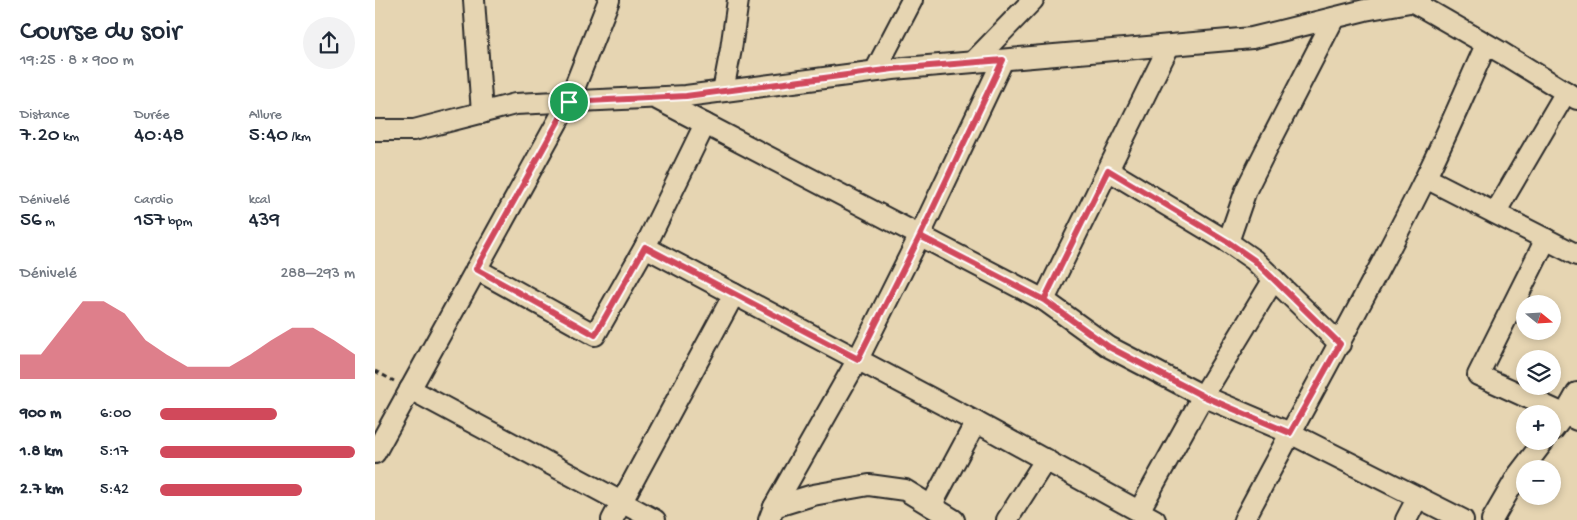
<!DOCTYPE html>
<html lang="fr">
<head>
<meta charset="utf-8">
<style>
	:root { --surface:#fff; --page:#f2f2f3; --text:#1f2937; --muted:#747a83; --accent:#d1495b }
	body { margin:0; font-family:"Gochi Hand",sans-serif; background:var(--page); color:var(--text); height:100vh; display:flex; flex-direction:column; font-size:19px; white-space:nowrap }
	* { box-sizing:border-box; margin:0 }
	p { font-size:16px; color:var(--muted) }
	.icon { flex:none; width:28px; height:28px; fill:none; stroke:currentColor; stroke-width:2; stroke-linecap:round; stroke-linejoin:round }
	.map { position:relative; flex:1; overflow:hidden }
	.drawer { display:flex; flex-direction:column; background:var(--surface); width:375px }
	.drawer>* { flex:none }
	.needle { width:32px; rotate:108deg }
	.buttons { position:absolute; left:1141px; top:295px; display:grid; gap:10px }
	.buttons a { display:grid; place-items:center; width:45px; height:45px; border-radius:50%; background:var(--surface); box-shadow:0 2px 8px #0003; font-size:25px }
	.pin { position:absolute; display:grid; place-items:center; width:42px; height:42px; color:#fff; margin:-21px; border:2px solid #fff; border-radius:50%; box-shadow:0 1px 5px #0007 }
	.round { display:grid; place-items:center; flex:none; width:52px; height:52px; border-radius:26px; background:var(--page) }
	.overview { display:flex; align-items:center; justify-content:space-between; height:85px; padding:0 20px }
	h1 { font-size:28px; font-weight:600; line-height:38px }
	.stats { display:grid; grid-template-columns:repeat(3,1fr); gap:8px; height:85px; padding:5px 20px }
	.stats div { display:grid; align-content:center }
	.stats b { font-size:21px; font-weight:600 }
	.stats small { font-size:14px; font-weight:400 }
	.stats p { font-size:14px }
	.chart { height:140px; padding:10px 20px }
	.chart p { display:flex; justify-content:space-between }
	.chart svg { width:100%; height:90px; margin-top:5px; fill:var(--accent); opacity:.7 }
	ul { padding:0 20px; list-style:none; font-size:16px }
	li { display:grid; grid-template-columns:80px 60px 1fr; align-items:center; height:38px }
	li i { height:12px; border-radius:6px; background:var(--accent) }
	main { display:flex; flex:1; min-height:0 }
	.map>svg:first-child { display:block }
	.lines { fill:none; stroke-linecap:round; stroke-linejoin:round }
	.minor-casing { stroke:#2b2b2b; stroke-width:24 }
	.path { stroke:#2b2b2b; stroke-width:3; stroke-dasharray:5 4; stroke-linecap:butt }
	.minor { stroke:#e6d5b2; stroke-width:20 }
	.route-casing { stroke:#fff; stroke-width:10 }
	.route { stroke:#d1495b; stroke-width:6 }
</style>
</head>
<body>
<main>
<section class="drawer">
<div class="overview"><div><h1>Course du soir</h1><p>19:25 · 8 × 900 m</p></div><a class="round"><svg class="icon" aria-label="share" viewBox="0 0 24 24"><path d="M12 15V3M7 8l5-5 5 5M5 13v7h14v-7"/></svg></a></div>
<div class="stats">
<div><p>Distance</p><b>7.20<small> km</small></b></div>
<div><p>Durée</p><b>40:48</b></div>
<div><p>Allure</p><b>5:40<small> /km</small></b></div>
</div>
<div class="stats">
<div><p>Dénivelé</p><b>56<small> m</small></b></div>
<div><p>Cardio</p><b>157<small> bpm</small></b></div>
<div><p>kcal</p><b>439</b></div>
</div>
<div class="chart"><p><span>Dénivelé</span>288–293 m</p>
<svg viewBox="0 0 160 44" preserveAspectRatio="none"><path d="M0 44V32L10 32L20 19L30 6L40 6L50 12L60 25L70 32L80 38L90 38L100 38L110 32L120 25L130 19L140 19L150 25L160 32V44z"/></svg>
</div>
<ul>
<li><b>900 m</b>6:00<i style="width:60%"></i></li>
<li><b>1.8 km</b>5:17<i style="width:100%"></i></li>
<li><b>2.7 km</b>5:42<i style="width:73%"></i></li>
</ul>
</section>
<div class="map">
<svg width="1202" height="520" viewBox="0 0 1202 520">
	<rect width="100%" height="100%" fill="#e6d5b2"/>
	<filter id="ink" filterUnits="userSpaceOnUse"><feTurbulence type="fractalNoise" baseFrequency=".02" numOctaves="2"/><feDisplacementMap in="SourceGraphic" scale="10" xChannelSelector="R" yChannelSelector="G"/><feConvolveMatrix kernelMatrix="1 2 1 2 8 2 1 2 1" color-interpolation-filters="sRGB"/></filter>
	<g filter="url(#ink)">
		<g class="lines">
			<g class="minor-casing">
				<g id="minor">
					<path d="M99,0L107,113"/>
					<path d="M1035,0L1127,53L1202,99"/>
					<path d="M598,62L658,0"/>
					<path d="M500,71L537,0"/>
					<path d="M348,91L356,49L363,0"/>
					<path d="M280,98L669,300L734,347L828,396L915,433L1088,520"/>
					<path d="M0,130H39L140,104L311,96L518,69L877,38L990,10L1046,0"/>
					<path d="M733,170L853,242L879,260L965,344"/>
					<path d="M1051,178L1202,255"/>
					<path d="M1120,213L1191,92"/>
					<path d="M1171,239L1103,375L1202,420"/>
					<path d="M853,242L871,190L890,152L959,18"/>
					<path d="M270,247L601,422L780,520"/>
					<path d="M101,269L220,335L270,247L330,124"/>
					<path d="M669,300L794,46"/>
					<path d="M35,389L280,520"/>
					<path d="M1178,430L1190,414L1202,393"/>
					<path d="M0,453L194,101L234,0"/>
					<path d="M556,506L601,422"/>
					<path d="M399,507L438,495L494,485L530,490L579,520"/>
					<path d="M764,511L828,396L899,279"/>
					<path d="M237,520L359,294"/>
					<path d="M394,520L399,507L483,359L545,235L628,60"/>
					<path d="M632,520L671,459"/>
					<path d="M869,520C929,406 993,294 1050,179C1072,135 1091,89 1111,45"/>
					<path d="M1031,520L1043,497"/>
					<path d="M1117,520L1143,475L1169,441"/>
				</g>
			</g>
			<path class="path" d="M0,371L19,381"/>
			<use href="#minor" class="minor"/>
		</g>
	</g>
	<g class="lines" filter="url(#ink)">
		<g class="route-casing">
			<path id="route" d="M194,102L101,269L220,335L270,247L483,359L545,236L669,300L734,347L828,396L915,433L965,344L879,260L853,242L733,170L669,300L545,236L628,60L518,69L311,96L194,102"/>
		</g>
		<use href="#route" class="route"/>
	</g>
</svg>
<div class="buttons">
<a><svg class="needle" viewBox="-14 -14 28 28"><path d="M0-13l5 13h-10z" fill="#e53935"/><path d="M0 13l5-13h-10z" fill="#747a83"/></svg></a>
<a><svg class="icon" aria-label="layers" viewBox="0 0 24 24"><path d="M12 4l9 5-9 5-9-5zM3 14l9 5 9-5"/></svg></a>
<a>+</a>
<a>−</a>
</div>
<div class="pin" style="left:194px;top:102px;background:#1e9e55"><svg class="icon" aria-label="arrive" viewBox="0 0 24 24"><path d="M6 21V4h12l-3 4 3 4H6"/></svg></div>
</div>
</main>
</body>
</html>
